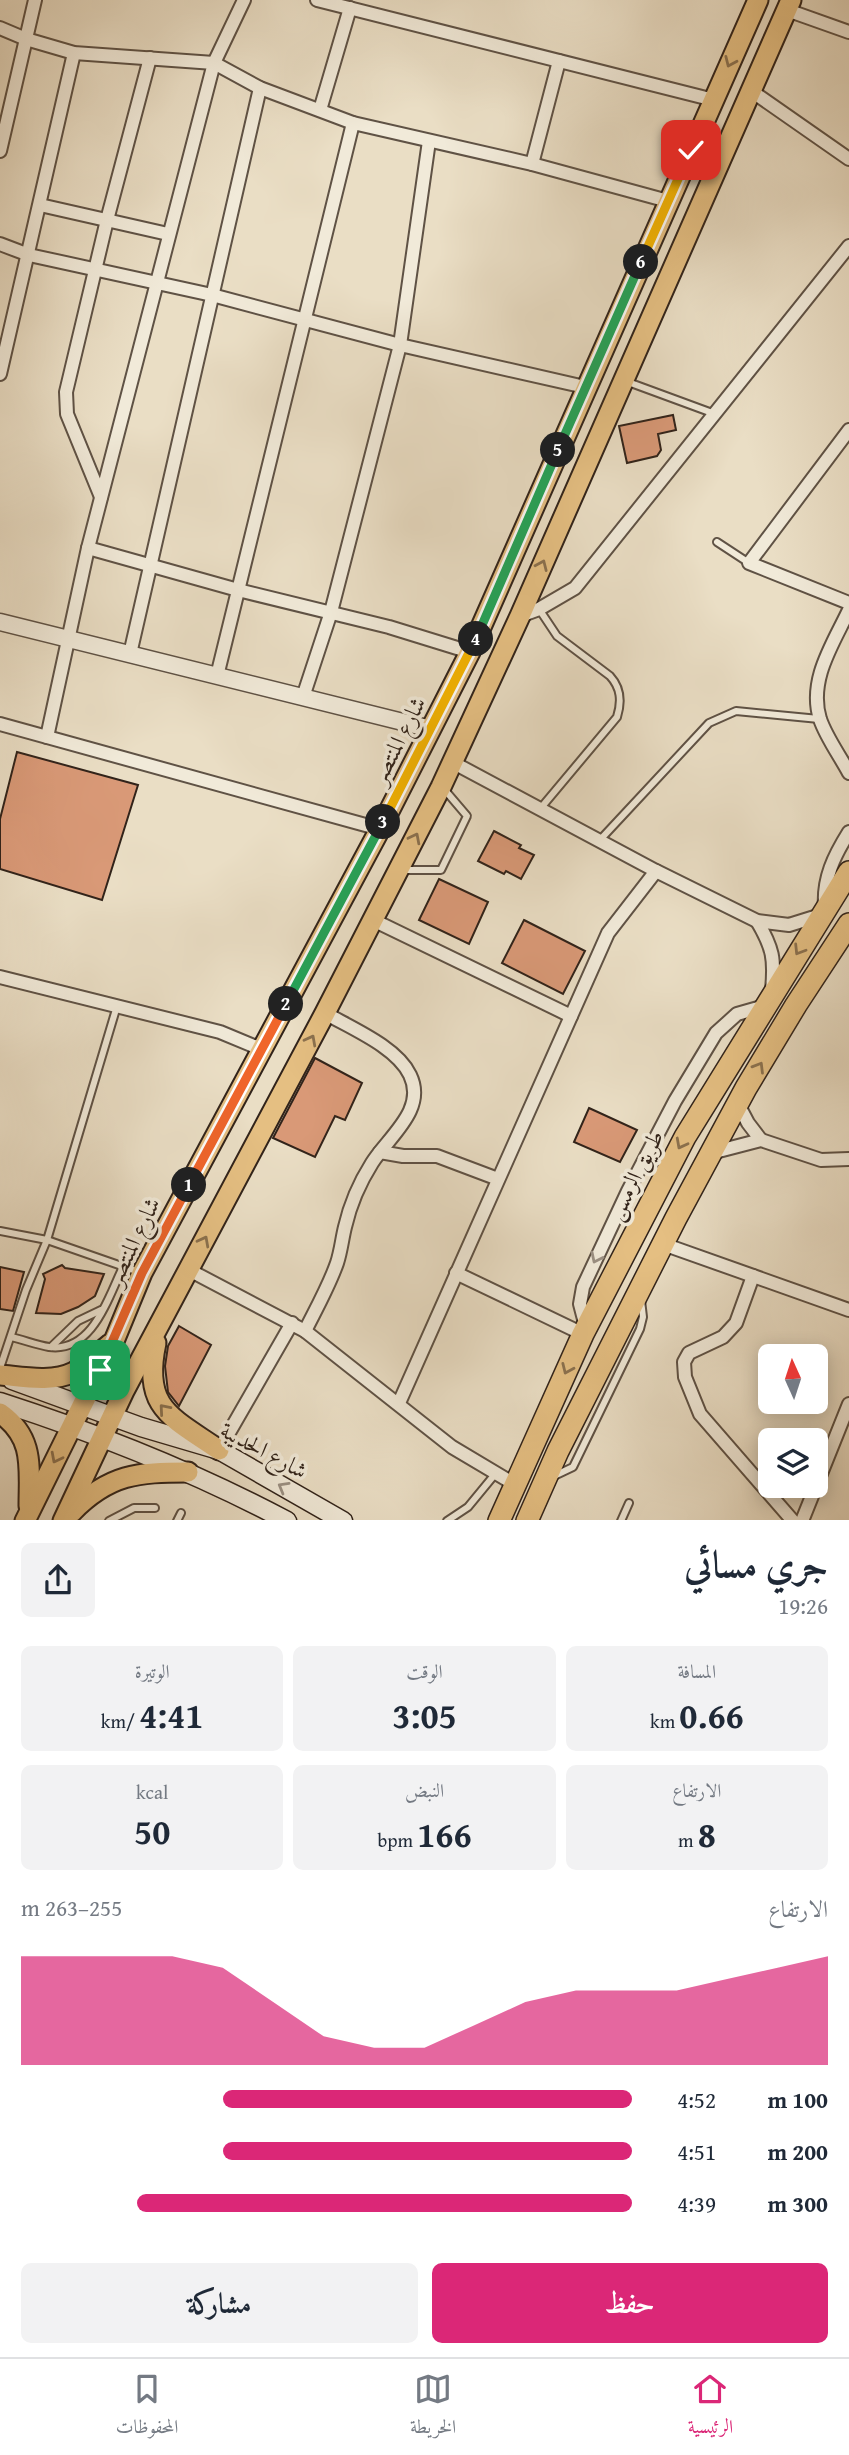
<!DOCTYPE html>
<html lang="ar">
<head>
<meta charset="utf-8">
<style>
	:root { --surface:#fff; --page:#f2f2f3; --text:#1f2937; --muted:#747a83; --line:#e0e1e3; --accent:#db2777 }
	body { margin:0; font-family:"Gentium Book Plus",Amiri,serif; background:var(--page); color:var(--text); direction:rtl; height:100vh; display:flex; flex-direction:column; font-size:26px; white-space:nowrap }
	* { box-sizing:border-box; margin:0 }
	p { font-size:23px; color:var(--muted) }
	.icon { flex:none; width:38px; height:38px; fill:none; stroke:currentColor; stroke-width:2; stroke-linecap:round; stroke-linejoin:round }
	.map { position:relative; height:1520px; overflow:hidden; direction:ltr }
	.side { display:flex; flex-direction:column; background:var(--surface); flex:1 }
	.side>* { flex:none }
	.needle { width:46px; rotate:357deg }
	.tools { position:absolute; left:758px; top:1344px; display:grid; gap:14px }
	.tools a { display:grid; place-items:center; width:70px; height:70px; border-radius:10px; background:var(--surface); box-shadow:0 4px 18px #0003; font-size:35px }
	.pin { position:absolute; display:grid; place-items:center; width:60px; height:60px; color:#fff; margin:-30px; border-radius:14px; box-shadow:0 4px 10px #0006 }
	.km { position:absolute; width:35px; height:35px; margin:-18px; border-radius:50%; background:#222; color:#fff; font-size:19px; line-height:35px; text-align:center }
	.round { display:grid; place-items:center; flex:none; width:74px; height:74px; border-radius:10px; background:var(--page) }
	.head { display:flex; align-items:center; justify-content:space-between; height:119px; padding:0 21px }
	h1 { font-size:38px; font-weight:700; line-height:52px }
	.stats { display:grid; grid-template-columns:repeat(3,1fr); gap:10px; height:119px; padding:7px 21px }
	.stats div { display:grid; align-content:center; border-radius:10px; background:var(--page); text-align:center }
	.stats b { font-size:35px; font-weight:700 }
	.stats small { font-size:19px; font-weight:400 }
	.stats p { font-size:19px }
	.chart { height:196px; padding:14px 21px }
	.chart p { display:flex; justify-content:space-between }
	.chart svg { width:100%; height:126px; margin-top:7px; fill:var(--accent); opacity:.7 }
	.cta { display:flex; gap:14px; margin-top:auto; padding:14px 21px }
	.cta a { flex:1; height:80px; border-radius:10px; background:var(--accent); color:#fff; font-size:28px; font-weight:700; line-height:80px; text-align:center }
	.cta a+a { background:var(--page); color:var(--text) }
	ul { padding:0 21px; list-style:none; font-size:23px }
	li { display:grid; grid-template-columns:112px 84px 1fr; align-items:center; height:52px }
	li i { height:18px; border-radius:9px; background:var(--accent) }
	.dock { display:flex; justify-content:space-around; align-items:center; height:98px; border-top:2px solid var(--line); background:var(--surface); font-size:19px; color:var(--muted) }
	.dock a { display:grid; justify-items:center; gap:4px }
	.dock .selected { color:var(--accent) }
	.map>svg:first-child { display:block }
	.building { fill:#d99977; stroke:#31231a; stroke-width:2 }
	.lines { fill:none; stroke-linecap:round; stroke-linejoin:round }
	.service-casing { stroke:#5f5245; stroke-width:10 }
	.minor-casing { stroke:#5f5245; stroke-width:16 }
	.tertiary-casing { stroke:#5f5245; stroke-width:19 }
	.secondary-casing { stroke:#31231a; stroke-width:21 }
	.primary-casing { stroke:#31231a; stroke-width:23 }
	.trunk-casing { stroke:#31231a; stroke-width:24 }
	.service { stroke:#f1ead9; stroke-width:6 }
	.minor { stroke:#f1ead9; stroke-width:12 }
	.tertiary { stroke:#f1ead9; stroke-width:16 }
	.secondary { stroke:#f1ead9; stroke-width:18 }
	.primary { stroke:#e5bf82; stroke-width:19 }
	.trunk { stroke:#e5bf82; stroke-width:21 }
	.oneway { stroke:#8b714e }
	.oneway2 { stroke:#9b9083 }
	.split-1-casing { stroke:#fff; stroke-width:14 }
	.split-2-casing { stroke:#fff; stroke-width:14 }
	.split-3-casing { stroke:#fff; stroke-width:14 }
	.split-4-casing { stroke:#fff; stroke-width:14 }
	.split-5-casing { stroke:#fff; stroke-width:14 }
	.split-6-casing { stroke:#fff; stroke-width:14 }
	.split-7-casing { stroke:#fff; stroke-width:14 }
	.split-1 { stroke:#f0652b; stroke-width:9 }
	.split-2 { stroke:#f0652b; stroke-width:9 }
	.split-3 { stroke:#22a559; stroke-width:9 }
	.split-4 { stroke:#f5b400; stroke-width:9 }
	.split-5 { stroke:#22a559; stroke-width:9 }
	.split-6 { stroke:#22a559; stroke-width:9 }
	.split-7 { stroke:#f5b400; stroke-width:9 }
	.labels { text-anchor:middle; stroke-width:7; stroke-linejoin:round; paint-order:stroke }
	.street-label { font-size:23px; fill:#31231a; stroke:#f1ead9 }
</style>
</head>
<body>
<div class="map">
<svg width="849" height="1521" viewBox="0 0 849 1521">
	<rect width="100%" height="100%" fill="#eadec5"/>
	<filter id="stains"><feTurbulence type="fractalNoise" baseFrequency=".00286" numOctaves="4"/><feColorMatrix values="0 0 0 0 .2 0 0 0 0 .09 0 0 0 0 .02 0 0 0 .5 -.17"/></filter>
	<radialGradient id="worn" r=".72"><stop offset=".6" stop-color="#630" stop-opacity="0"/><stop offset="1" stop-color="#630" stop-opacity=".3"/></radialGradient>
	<g class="building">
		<path d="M673,415L676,430L658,434L661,450L657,456L627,463L619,426Z"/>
		<path d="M17,752L138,785L102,900L0,869V819Z"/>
		<path d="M494,831L521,845L519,848L534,855L521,879L506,871L504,874L478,861Z"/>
		<path d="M439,879L488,902L469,944L419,920Z"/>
		<path d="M524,920L585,951L563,994L502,963Z"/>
		<path d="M315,1058L362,1083L345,1120L335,1116L315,1157L273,1138Z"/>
		<path d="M589,1108L637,1130L620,1162L574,1142Z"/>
		<path d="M62,1265L65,1268L104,1274L95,1296L78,1307L61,1314L36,1313L45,1279L43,1274Z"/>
		<path d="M0,1267L24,1272L13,1311L0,1309Z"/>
		<path d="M179,1326L211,1345L179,1406L168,1392L165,1366L168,1346Z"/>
	</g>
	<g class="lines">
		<g class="service-casing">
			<g id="service">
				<path d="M628,382L715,414"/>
				<path d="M717,542L749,563"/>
				<path d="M539,609L557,636L610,676C621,688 622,701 617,717L540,809"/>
				<path d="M599,841L709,723L736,711L819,719"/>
				<path d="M404,870H441L467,816L444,789"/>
				<path d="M0,1231L47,1240L139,1272"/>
				<path d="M11,1337C24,1340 37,1345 49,1347C93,1353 108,1297 123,1267"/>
				<path d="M51,1347L78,1321L101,1310"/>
				<path d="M0,1368L26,1290L47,1240L117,1006"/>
				<path d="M552,1477L573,1467L640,1329L643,1317L641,1300"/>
				<path d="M109,1521L134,1508H155"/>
				<path d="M177,1521L181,1513"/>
				<path d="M447,1521L468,1507L496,1473"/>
				<path d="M621,1521L629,1503"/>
			</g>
		</g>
		<g class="minor-casing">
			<g id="minor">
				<path d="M317,0L714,100"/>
				<path d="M787,10L849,32"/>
				<path d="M0,28L26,39L74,53L214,63L260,88L353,123L532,164L668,201"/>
				<path d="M750,90L849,159"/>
				<path d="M320,110L350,8"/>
				<path d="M0,151L35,0"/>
				<path d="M532,164L559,61"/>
				<path d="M40,205L168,234"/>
				<path d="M0,244L29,255L212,295L400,345L585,387"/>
				<path d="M0,374L74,53"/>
				<path d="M849,430L749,563L849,603"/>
				<path d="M101,497L67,414L66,392L107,220L150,58"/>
				<path d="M88,548L238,590L389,627L470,652"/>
				<path d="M849,610C833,644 808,680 820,719C826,737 840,756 849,773"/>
				<path d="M520,616L539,609L575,588L849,246"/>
				<path d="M130,654L260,88"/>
				<path d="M217,676L353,123"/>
				<path d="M303,697L331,612L400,345L429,141"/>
				<path d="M0,724L380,829"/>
				<path d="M47,737L88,548L214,63L244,0"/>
				<path d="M452,762L656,871L757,921L789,925L821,915"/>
				<path d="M825,907C823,878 834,856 849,832"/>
				<path d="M373,920L571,1016"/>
				<path d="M757,921C773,948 775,959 772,990"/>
				<path d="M0,977L220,1032L261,1049"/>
				<path d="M738,1104L748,1123L761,1140"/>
				<path d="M380,1152L403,1156H437L498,1179"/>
				<path d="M711,1153L761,1140L821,1160L849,1159"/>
				<path d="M663,1244L849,1310"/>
				<path d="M189,1270L305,1331L452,1447L516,1485"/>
				<path d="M456,1273L583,1334"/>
				<path d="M753,1276L736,1323L723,1337L689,1353L684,1362L685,1377L700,1414L793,1521"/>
				<path d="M586,1327L580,1304L583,1287L628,1191L675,1101L716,1033L737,1014L765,1006"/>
				<path d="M305,1331C316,1309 329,1286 337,1263C341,1251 342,1239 345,1227C350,1205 360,1182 372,1163C388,1137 427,1110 410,1075C397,1047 351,1028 325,1013"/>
				<path d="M399,1403L608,933L656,871"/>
				<path d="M219,1450L292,1323"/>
				<path d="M802,1521L849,1404"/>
			</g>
		</g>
		<g class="tertiary-casing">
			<path id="tertiary" d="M0,622L431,729"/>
		</g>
		<g class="secondary-casing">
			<g id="secondary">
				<path d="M12,1380L141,1427L219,1450L343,1521"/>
				<path d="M0,1402C99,1434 195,1472 287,1521"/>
			</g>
		</g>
		<g class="primary-casing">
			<g id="primary">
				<path d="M156,1343C142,1408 171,1417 219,1450"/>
				<path d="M0,1375C23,1377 52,1383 74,1372C87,1365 99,1353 110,1344"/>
				<path d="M0,1413C35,1438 29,1467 29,1506"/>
				<path d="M72,1512C109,1474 138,1472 188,1472"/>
				<path d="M25,1521L114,1341L142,1273L380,829L470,652L758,0"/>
				<path d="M63,1521L124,1391L325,1013L441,787L520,616L791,0"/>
			</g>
		</g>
		<g class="trunk-casing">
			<g id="trunk">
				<path d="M499,1521L583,1334L685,1137L849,872"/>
				<path d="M527,1521L558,1451L676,1218L746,1088L796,1005L849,924"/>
			</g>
		</g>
		<use href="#service" class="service"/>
		<use href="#minor" class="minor"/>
		<use href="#tertiary" class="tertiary"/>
		<use href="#secondary" class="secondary"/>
		<use href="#primary" class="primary"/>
		<use href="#trunk" class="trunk"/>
	</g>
	<defs><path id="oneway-chevron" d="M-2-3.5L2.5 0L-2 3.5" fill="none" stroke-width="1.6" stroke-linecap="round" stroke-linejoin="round" transform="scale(1.75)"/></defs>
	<g class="oneway">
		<use href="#oneway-chevron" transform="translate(730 62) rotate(114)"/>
		<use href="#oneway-chevron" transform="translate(542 565) rotate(-66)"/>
		<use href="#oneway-chevron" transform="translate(415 838) rotate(-63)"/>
		<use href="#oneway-chevron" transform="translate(799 950) rotate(122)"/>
		<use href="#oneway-chevron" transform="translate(311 1040) rotate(-62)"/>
		<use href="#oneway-chevron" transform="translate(759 1067) rotate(-59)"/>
		<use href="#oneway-chevron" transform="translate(681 1144) rotate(118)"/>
		<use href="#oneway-chevron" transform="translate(204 1241) rotate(-62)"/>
		<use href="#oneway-chevron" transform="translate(567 1369) rotate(114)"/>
		<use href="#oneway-chevron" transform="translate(164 1409) rotate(-131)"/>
		<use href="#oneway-chevron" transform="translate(56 1458) rotate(117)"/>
	</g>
	<g class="oneway2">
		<use href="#oneway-chevron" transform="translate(596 1258) rotate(116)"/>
		<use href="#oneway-chevron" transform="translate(283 1487) rotate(-150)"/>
	</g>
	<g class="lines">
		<g class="split-1-casing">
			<path id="split-1" d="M100,1370L142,1273L189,1185"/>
		</g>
		<g class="split-2-casing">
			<path id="split-2" d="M189,1185L286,1004"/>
		</g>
		<g class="split-3-casing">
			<path id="split-3" d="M286,1004L383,822"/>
		</g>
		<g class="split-4-casing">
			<path id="split-4" d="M383,822L476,639"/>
		</g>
		<g class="split-5-casing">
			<path id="split-5" d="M476,639L558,450"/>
		</g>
		<g class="split-6-casing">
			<path id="split-6" d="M558,450L641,262"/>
		</g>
		<g class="split-7-casing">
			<path id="split-7" d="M641,262L691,150"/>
		</g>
		<use href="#split-1" class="split-1"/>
		<use href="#split-2" class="split-2"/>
		<use href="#split-3" class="split-3"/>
		<use href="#split-4" class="split-4"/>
		<use href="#split-5" class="split-5"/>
		<use href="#split-6" class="split-6"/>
		<use href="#split-7" class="split-7"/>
	</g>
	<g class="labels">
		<g class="street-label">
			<text transform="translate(398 740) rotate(-63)" y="8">شارع المنتصر</text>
			<text transform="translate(635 1175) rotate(-63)" y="8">طريق الرمس</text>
			<text transform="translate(133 1241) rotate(-64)" y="8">شارع المنتصر</text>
			<text transform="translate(264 1450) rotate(28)" y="8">شارع الحديبة</text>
		</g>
	</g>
	<rect width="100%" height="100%" filter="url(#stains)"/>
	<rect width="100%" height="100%" fill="url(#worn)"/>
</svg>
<div class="tools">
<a><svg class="needle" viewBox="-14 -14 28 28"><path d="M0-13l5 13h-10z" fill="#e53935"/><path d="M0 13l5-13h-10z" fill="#747a83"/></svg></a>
<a><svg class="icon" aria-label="layers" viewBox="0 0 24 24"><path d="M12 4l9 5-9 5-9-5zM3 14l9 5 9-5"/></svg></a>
</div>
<div class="pin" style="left:100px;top:1370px;background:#1e9e55"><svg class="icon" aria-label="arrive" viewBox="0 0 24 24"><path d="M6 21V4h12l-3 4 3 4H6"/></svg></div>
<div class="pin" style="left:691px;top:150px;background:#d93025"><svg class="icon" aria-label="check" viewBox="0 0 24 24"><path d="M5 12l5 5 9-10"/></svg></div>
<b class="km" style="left:189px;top:1185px">1</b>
<b class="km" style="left:286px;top:1004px">2</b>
<b class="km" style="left:383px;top:822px">3</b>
<b class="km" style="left:476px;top:639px">4</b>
<b class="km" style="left:558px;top:450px">5</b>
<b class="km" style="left:641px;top:262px">6</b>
</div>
<section class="side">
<div class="head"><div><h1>جري مسائي</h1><p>19:26</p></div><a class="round"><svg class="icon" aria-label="share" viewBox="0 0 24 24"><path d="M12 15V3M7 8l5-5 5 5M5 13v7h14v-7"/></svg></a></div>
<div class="stats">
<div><p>المسافة</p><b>0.66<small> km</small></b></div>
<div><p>الوقت</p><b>3:05</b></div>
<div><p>الوتيرة</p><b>4:41<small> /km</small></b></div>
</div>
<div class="stats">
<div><p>الارتفاع</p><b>8<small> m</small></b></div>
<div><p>النبض</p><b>166<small> bpm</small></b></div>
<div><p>kcal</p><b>50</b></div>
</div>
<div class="chart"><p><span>الارتفاع</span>255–263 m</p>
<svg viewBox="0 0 160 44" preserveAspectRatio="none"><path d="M0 44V6L10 6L20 6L30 6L40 10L50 22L60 34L70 38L80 38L90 30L100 22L110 18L120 18L130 18L140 14L150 10L160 6V44z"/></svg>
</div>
<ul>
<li><b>100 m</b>4:52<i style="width:67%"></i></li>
<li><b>200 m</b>4:51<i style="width:67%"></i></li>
<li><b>300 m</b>4:39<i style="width:81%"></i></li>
</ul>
<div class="cta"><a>حفظ</a><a>مشاركة</a></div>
</section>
<nav class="dock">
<a class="selected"><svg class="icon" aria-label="home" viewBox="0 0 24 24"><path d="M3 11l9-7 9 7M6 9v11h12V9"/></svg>الرئيسية</a>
<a><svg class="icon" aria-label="map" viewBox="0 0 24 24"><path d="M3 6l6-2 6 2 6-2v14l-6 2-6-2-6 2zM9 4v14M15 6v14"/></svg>الخريطة</a>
<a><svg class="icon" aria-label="saved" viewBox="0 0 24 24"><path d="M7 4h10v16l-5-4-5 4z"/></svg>المحفوظات</a>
</nav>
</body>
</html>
